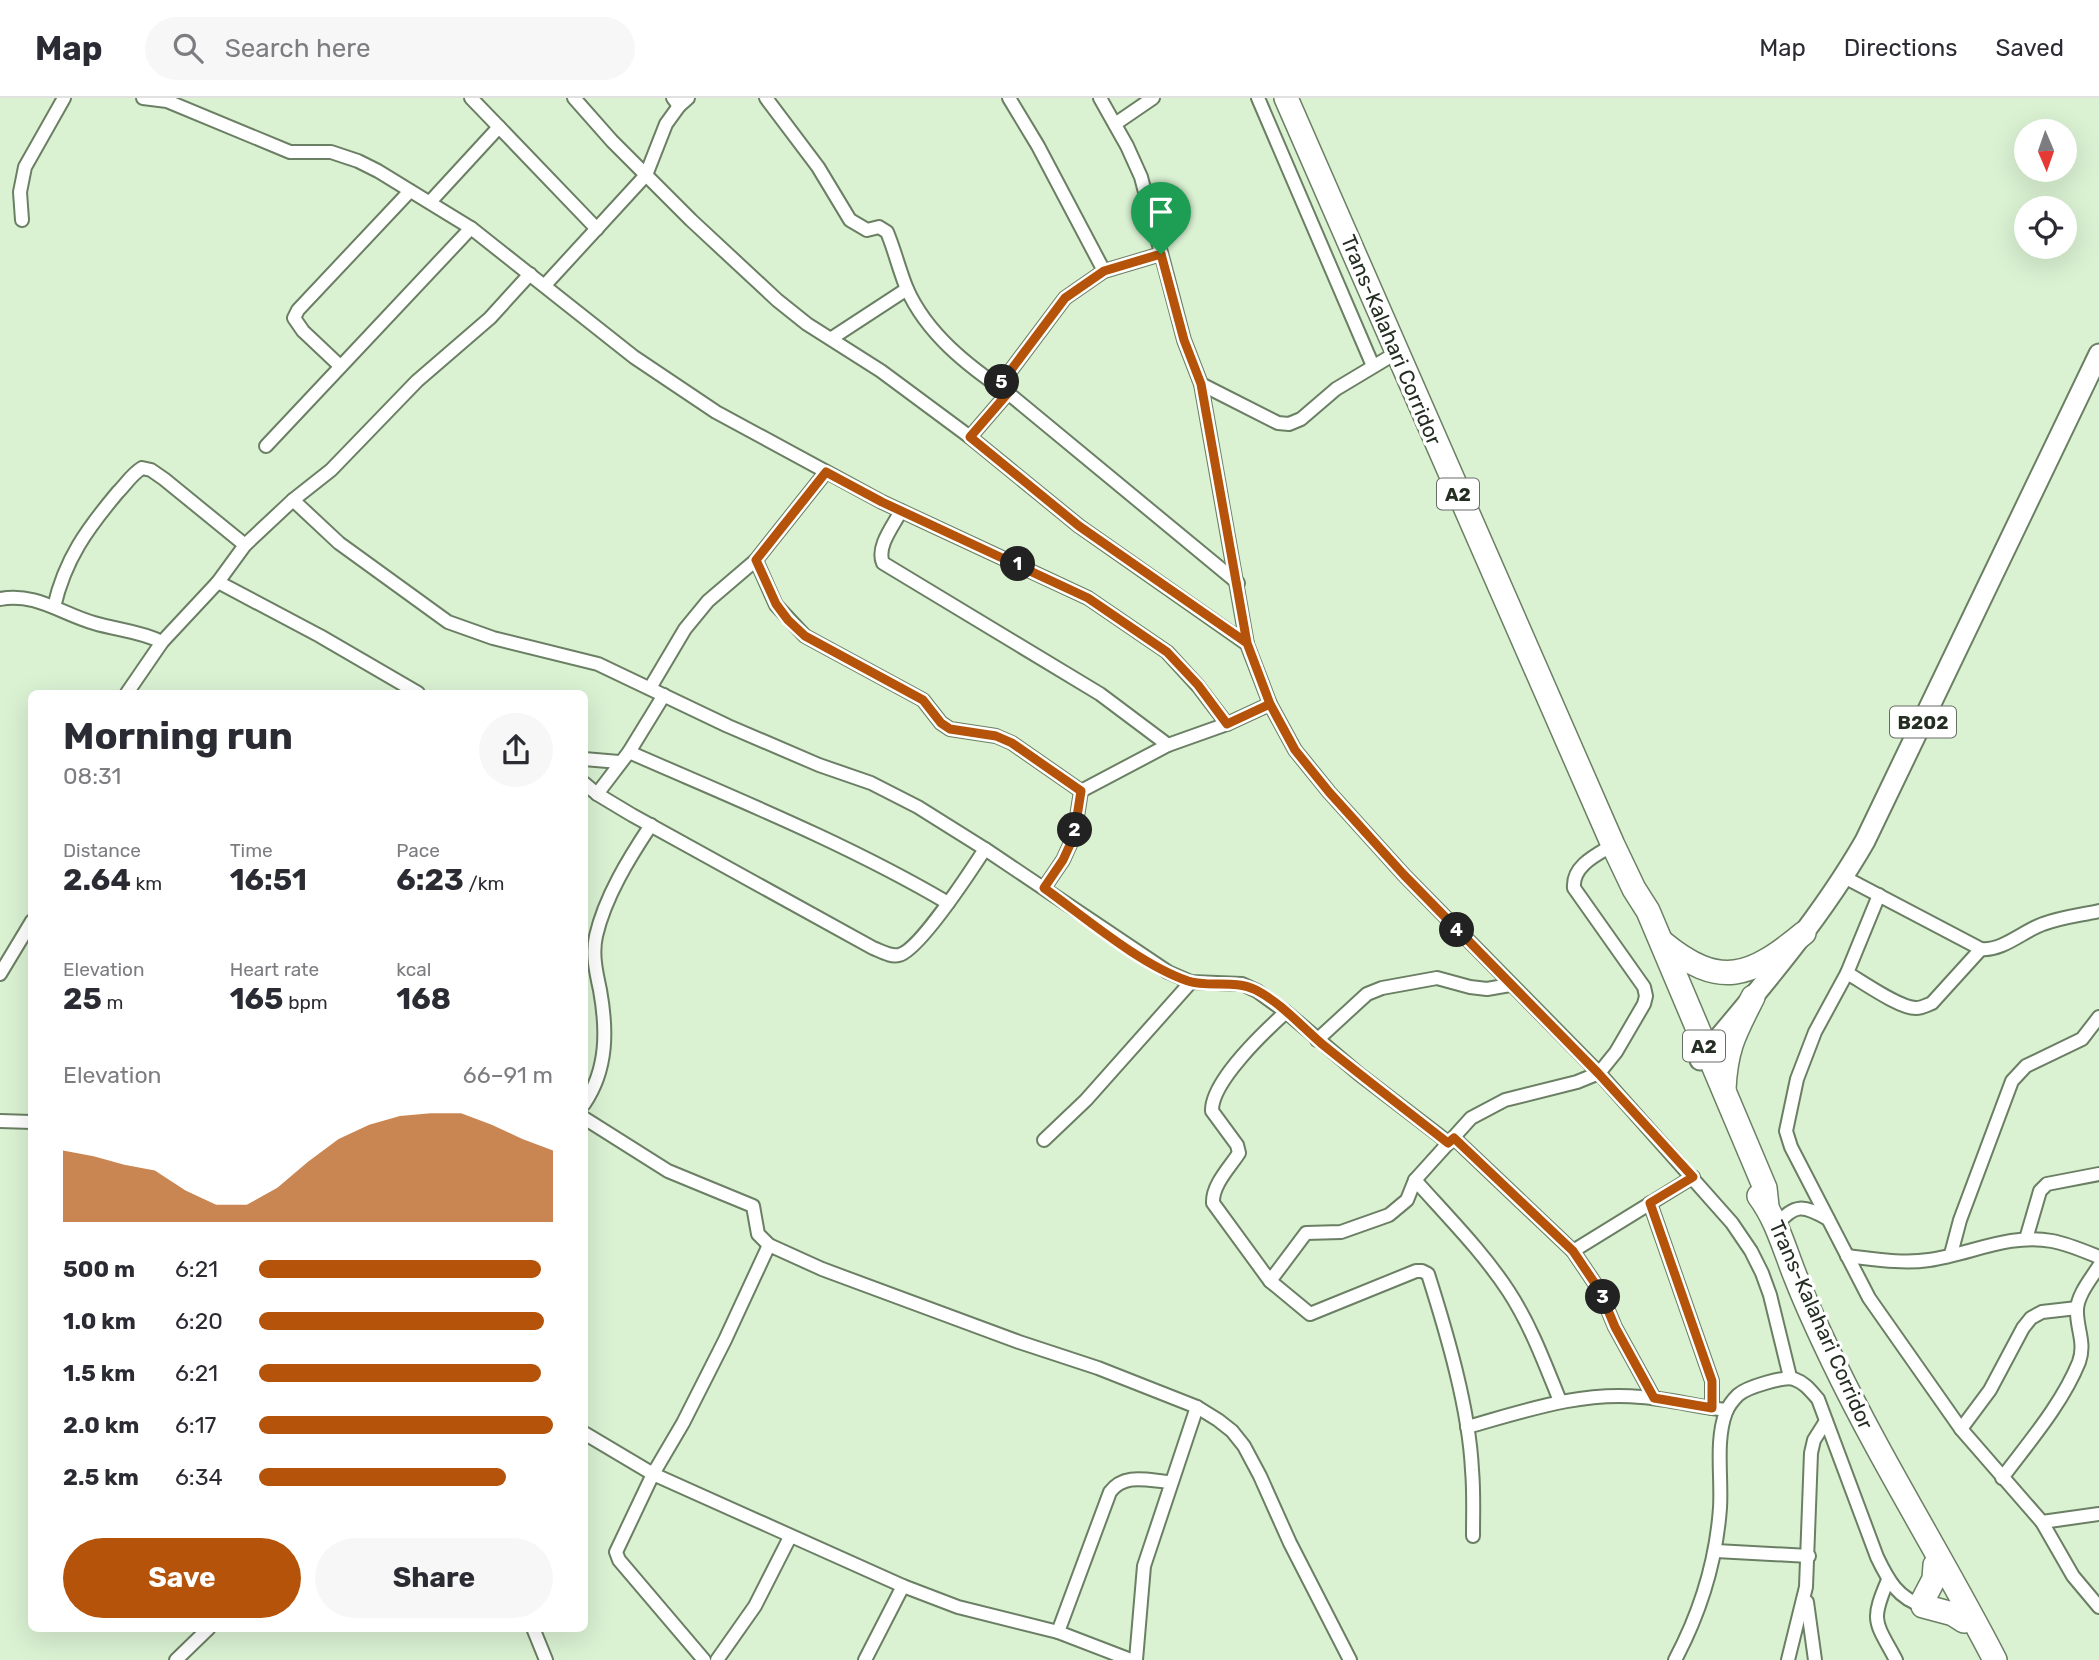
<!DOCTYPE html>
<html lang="en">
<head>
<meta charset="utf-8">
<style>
	:root { --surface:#fff; --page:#f7f7f7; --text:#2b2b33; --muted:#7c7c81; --line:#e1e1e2; --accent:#b45309 }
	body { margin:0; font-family:Rubik,sans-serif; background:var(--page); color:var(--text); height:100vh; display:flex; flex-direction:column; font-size:26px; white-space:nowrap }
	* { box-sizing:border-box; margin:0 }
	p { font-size:23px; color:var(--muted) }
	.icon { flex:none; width:38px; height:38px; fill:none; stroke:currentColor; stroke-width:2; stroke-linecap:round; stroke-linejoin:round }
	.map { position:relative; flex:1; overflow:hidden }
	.details { position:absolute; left:28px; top:592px; width:560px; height:942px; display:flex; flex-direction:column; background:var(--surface); border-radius:10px; box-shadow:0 7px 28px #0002 }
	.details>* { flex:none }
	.needle { width:46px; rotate:178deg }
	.controls { position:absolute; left:2014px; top:21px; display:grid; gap:14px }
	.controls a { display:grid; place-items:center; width:63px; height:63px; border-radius:50%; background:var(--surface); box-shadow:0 7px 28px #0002; font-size:35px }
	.pin { position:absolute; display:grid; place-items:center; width:60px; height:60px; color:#fff; margin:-72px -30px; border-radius:50% 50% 50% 0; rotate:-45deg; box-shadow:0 0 7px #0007 }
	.pin .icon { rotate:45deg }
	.km { position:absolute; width:35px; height:35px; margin:-18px; border-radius:50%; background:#222; color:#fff; font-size:19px; line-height:35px; text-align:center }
	.round { display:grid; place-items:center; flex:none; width:74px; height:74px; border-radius:37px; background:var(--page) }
	.overview { display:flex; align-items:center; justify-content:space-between; height:119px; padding:0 35px }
	h1 { font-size:38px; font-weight:700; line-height:52px }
	.metrics { display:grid; grid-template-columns:repeat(3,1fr); gap:10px; height:119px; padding:7px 35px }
	.metrics div { display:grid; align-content:center }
	.metrics b { font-size:30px; font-weight:700 }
	.metrics small { font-size:19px; font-weight:400 }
	.metrics p { font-size:19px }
	.chart { height:196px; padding:14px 35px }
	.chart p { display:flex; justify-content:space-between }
	.chart svg { width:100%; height:126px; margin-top:7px; fill:var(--accent); opacity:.7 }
	.button { display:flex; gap:14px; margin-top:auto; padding:14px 35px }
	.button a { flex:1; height:80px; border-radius:42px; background:var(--accent); color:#fff; font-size:28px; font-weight:700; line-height:80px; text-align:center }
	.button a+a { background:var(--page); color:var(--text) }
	ul { padding:0 35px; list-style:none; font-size:23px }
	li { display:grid; grid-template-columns:112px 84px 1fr; align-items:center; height:52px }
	li i { height:18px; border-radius:9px; background:var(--accent) }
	header { display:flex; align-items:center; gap:42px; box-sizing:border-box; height:98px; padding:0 35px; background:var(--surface); border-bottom:2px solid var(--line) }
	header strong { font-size:33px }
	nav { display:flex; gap:38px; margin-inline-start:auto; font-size:24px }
	.search { width:490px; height:63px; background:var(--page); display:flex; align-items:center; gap:18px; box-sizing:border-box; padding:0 24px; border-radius:38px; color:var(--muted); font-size:26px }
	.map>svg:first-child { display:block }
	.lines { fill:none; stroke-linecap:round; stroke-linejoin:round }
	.street-casing { stroke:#6a7f63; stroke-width:16 }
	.primary-casing { stroke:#6a7f63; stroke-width:23 }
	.highway-casing { stroke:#6a7f63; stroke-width:26 }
	.street { stroke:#fff; stroke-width:12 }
	.primary { stroke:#fff; stroke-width:19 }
	.highway { stroke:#fff; stroke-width:23 }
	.route-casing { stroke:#fff; stroke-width:14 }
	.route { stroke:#b45309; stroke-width:9 }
	.labels { text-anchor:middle; stroke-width:7; stroke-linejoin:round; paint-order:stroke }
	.shield { fill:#fff; stroke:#666d64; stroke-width:2 }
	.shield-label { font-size:19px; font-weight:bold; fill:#252e22 }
	.street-label { font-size:21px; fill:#252e22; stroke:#fff }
</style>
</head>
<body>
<header>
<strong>Map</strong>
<div class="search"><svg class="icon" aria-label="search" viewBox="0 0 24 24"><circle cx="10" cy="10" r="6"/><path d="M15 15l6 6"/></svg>Search here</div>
<nav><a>Map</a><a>Directions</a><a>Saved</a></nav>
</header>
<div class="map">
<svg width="2099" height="1562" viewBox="0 0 2099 1562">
	<rect width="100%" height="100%" fill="#daf1d2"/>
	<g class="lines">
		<g class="street-casing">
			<g id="street">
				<path d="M143,0L167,3L290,54H331L358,63L378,73L471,130L634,259L716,314L882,404L1088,500L1167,554L1198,588L1227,626"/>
				<path d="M471,0L499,29"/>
				<path d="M574,0L612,43L691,122L777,202L807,226L881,273L970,339L1008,295L1238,485"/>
				<path d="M673,0L679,8L688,0"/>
				<path d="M766,0L818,69L850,122L867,132L879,129L887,134C895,153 899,172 907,191C927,236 968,268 1008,295"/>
				<path d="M1009,0L1038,48L1104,173"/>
				<path d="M1100,0L1127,48L1141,79L1184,242L1201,286L1247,546L1270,606L1295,652L1329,694L1404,777L1599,975L1732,1125L1751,1153L1762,1175L1770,1197L1790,1279"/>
				<path d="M1258,0L1373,268"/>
				<path d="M1115,26L1153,0"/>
				<path d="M430,104L499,29L597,131"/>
				<path d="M22,122L20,94L25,69L64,0"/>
				<path d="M545,187L646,77L666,26L679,8"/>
				<path d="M832,240L907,191"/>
				<path d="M339,267L303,233L294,220L298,212L410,93"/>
				<path d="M1201,286L1278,325L1289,326L1301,321L1336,291L1396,255"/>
				<path d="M999,288L1065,200L1104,173L1161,156"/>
				<path d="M970,339L1079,428L1247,546"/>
				<path d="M266,348L471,130"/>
				<path d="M826,374L756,462L776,507L805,538L923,602L941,625L950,631L996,638L1012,645L1081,693"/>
				<path d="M293,402L339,445L448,524L493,540L598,566L728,628L819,667L871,685L918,709L985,751L1168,874L1191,884L1242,886L1257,893L1286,914L1359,976L1449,1045"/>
				<path d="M901,413C893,428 876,449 883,465L1100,596L1168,647"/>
				<path d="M218,484L320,538L418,595"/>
				<path d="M0,501C35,494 62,516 94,525C117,532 140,533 162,544"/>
				<path d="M54,509C65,461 87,431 118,394C126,386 132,376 142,370L151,372L164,381L245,447"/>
				<path d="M650,590L685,531L708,503L756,462"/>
				<path d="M127,595L162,544L218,484L245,447L293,402L331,372L417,283L490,220L530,176"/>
				<path d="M629,654C736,701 846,745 948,805"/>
				<path d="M584,661L619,664"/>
				<path d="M584,685L597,696L632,717L873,850C881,853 890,859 899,857C919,853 972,771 985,751"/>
				<path d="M597,696L629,654L664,597"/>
				<path d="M1844,779L1981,851C2003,853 2023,833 2043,826C2061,819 2081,817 2099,813"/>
				<path d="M1044,790L1063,762L1074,738L1081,693L1168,647L1227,626L1270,606"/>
				<path d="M1879,797L1847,875L1815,934L1797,981L1786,1033L1791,1049L1869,1200L1961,1331L2042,1424L2099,1416"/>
				<path d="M1847,875C1863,884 1899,910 1916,910C1922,910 1927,907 1932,905L1981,851"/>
				<path d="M0,876L32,823"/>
				<path d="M1286,914C1265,933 1211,984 1212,1013L1237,1047L1239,1055C1230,1069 1212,1087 1213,1105L1270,1183L1310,1216L1416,1173H1422L1428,1176C1447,1236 1469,1310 1472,1372C1474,1394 1473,1416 1473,1438"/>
				<path d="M1317,942L1367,896L1382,890L1437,880L1470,889L1487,891L1510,887"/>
				<path d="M584,1006C608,971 607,931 600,892C596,874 592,856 596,838C605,799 629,760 651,727"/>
				<path d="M584,1020L668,1073L753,1108L758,1136L769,1147"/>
				<path d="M0,1023L32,1024"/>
				<path d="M1454,1040L1573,1153L1600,1193L1615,1229L1654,1300"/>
				<path d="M1044,1042L1086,1002L1191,884"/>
				<path d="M1415,1082C1447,1118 1483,1154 1509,1194C1531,1228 1545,1266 1560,1303"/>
				<path d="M1650,1105L1712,1283V1310"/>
				<path d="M1776,1128C1795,1105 1803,1107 1828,1121"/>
				<path d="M2026,1141L2040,1093L2047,1086L2099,1076"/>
				<path d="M1573,1153L1693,1079"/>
				<path d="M1951,1156L1960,1122L2012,983L2026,968L2082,941L2099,919"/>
				<path d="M1847,1158C1874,1161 1902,1166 1929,1162C1971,1156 2009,1135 2052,1143C2068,1146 2084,1153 2099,1159"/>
				<path d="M1270,1183L1306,1135L1341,1134L1389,1117L1407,1102L1415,1082L1471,1020L1505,1002L1577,984L1599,975L1616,954L1644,906L1646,898L1644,889L1574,790C1572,768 1596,757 1613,747"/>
				<path d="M1467,1329C1525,1313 1581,1293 1641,1299C1670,1301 1698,1309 1727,1312"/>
				<path d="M1961,1331L1990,1292L2023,1230L2031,1220L2042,1214L2077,1210"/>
				<path d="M584,1335L653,1376L903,1488L958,1509L1058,1534L1131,1562"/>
				<path d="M2002,1380C2029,1344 2062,1306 2079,1264C2086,1244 2076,1230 2077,1211C2078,1196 2091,1181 2099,1168"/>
				<path d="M2042,1424L2073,1478L2099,1509"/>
				<path d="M1716,1453L1809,1458"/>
				<path d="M1888,1482C1870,1524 1875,1523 1896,1562"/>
				<path d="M1807,1504L1815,1562"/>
				<path d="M533,1530L546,1562"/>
				<path d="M1058,1534L1110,1394C1125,1374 1149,1383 1171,1384"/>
				<path d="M176,1562L209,1530"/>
				<path d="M704,1562L619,1462L616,1454L653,1376L683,1325L725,1242L769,1147L822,1171L1019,1244L1098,1270L1197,1309L1218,1322L1232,1333L1244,1348L1260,1378L1290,1445L1350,1562"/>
				<path d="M717,1562L755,1508L790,1439"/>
				<path d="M865,1562L903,1488"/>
				<path d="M1136,1562L1144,1468L1197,1309"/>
				<path d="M1675,1562C1701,1513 1716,1465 1720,1410C1722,1379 1715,1343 1726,1314C1728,1309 1734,1301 1738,1297C1747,1289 1784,1278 1794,1281C1805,1285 1810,1292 1818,1301L1877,1459C1888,1482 1898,1501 1924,1508"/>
				<path d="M1788,1562L1806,1489L1811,1355L1814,1342L1826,1323"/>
			</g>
		</g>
		<g class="primary-casing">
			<path id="primary" d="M1700,962C1759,892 1819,823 1865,743L2099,256"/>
		</g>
		<g class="highway-casing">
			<g id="highway">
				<path d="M1286,0L1613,747L1634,791L1648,813L1765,1090L1767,1108"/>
				<path d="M1662,844C1720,892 1751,879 1804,835"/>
				<path d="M1724,991C1726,949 1735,935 1753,899"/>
				<path d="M1759,1098C1777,1122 1785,1153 1796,1180C1807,1208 1820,1236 1833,1263C1882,1365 1943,1461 1995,1562"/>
				<path d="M1922,1504L1934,1481L1935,1467"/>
				<path d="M1923,1508L1953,1516L1964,1523"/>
			</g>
		</g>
		<use href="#street" class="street"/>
		<use href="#primary" class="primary"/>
		<use href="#highway" class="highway"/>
	</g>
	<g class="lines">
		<g class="route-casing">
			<path id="route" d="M1161,156L1184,242L1201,286L1247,545L1270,606L1227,626L1198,587L1167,554L1088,500L882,404L826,374L756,462L776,506L788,522L805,538L923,602L941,625L950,631L996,638L1012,645L1081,693L1074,738L1063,762L1044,790C1086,820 1139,866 1188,883C1210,890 1234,881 1256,892C1281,905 1301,928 1322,946C1364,980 1406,1012 1448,1045L1454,1040L1573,1153L1600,1193L1615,1229L1654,1300L1712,1310V1283L1650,1105L1693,1079L1598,975L1404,777L1329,694L1295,652L1270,606L1247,545L1079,428L970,339L1008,295L999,288L1065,200L1104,173L1161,156"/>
		</g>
		<use href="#route" class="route"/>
	</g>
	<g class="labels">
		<g class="shield">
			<rect x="1437" y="380.5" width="42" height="31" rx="5"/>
			<rect x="1890" y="608.5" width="66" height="31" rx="5"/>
			<rect x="1683" y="932.5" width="42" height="31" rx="5"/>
		</g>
		<g class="shield-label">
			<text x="1458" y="403">A2</text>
			<text x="1923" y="631">B202</text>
			<text x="1704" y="955">A2</text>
		</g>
		<g class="street-label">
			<text transform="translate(1391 242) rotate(67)" y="7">Trans-Kalahari Corridor</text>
			<text transform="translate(1821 1227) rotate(66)" y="7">Trans-Kalahari Corridor</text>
		</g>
	</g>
</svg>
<div class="controls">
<a><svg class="needle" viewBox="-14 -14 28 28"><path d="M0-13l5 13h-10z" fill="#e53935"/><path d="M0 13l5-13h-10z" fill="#7c7c81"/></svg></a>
<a><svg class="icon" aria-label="locate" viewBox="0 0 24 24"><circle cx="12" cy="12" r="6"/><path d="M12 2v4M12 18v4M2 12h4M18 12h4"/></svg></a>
</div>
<div class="pin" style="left:1161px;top:156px;background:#1e9e55"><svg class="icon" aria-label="arrive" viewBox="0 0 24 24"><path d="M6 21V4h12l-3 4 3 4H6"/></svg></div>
<b class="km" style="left:1018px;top:466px">1</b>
<b class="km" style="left:1075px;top:732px">2</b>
<b class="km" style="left:1603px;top:1199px">3</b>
<b class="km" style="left:1457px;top:832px">4</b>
<b class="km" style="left:1002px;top:284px">5</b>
<section class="details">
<div class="overview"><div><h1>Morning run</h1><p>08:31</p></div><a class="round"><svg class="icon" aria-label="share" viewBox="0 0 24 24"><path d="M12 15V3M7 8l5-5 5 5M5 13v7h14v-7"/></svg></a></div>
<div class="metrics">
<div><p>Distance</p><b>2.64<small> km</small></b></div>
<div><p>Time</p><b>16:51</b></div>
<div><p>Pace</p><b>6:23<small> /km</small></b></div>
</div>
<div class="metrics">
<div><p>Elevation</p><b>25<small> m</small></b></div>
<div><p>Heart rate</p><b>165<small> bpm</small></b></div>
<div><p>kcal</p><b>168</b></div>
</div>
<div class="chart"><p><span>Elevation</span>66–91 m</p>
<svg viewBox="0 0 160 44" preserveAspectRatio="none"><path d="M0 44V19L10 21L20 24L30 26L40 33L50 38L60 38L70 32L80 23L90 15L100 10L110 7L120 6L130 6L140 10L150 15L160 19V44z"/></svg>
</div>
<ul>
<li><b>500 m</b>6:21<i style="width:96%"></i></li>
<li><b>1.0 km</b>6:20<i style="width:97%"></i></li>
<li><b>1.5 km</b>6:21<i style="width:96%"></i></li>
<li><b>2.0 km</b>6:17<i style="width:100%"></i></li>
<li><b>2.5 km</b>6:34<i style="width:84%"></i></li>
</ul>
<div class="button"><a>Save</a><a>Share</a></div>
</section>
</div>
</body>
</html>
